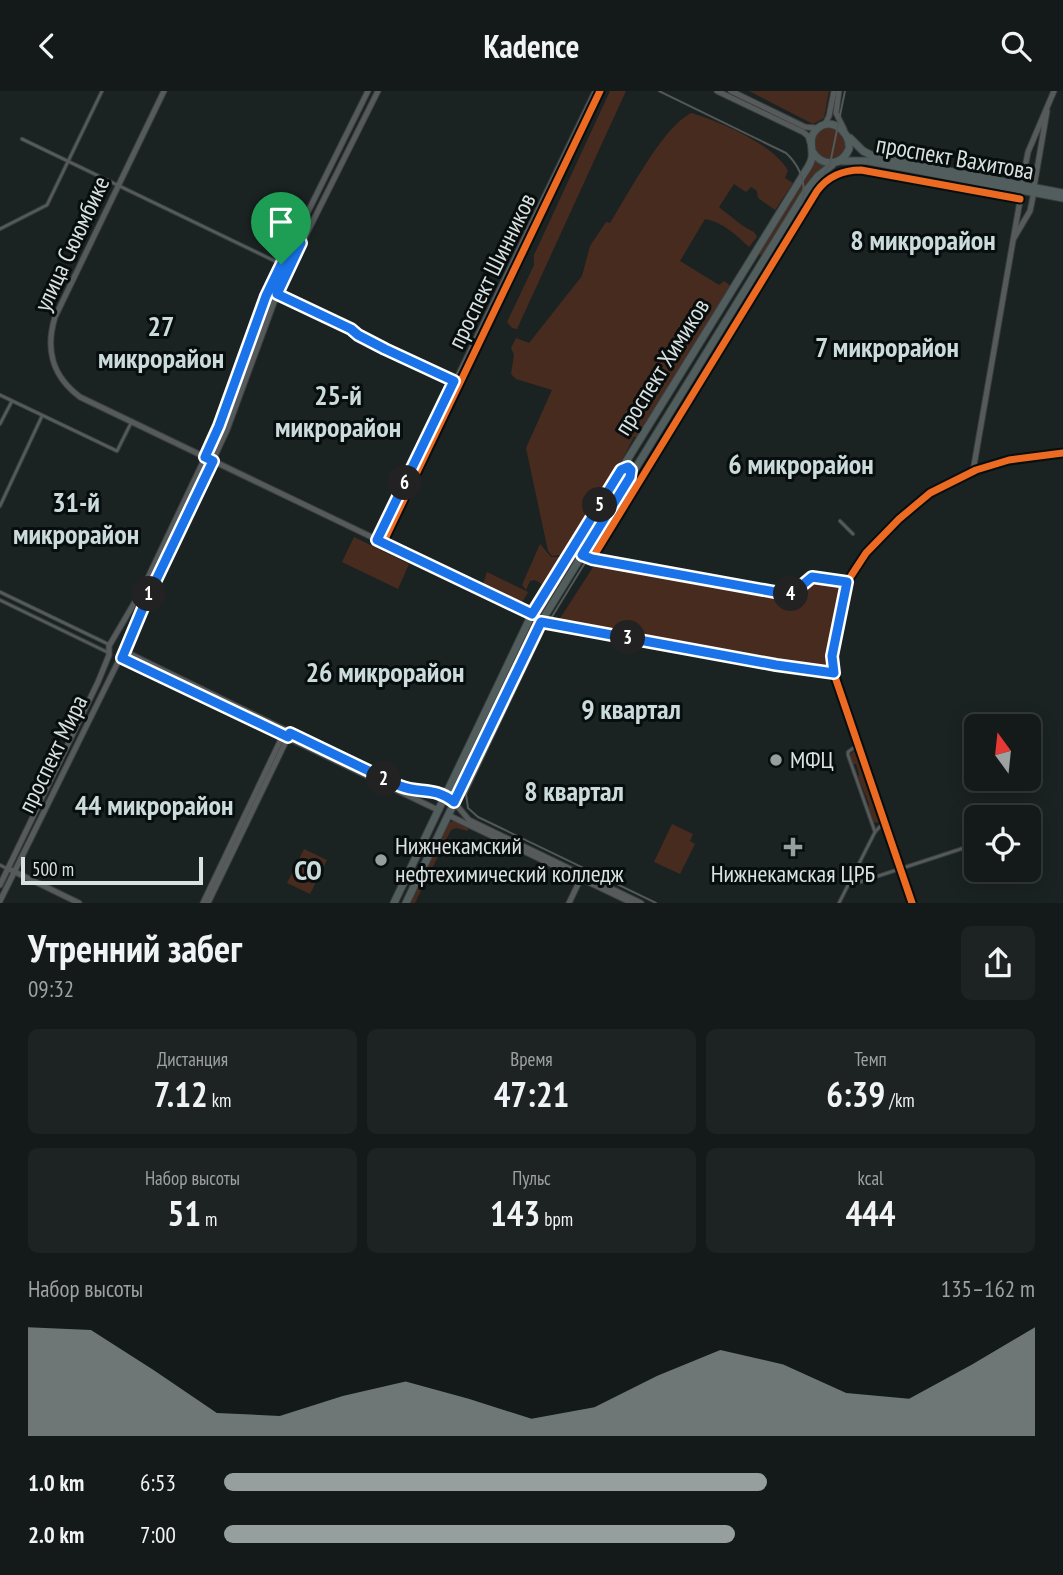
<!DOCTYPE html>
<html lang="ru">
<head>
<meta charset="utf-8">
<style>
	:root { --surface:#141a1a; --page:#1d2323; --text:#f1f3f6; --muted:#9da1a2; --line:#333839; --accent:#969e9e }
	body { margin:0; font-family:"PT Sans Narrow",sans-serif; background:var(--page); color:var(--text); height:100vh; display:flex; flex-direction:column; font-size:26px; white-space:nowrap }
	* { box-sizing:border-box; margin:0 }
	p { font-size:23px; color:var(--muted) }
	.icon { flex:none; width:38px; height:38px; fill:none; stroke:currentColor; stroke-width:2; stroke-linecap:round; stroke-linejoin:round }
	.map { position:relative; height:812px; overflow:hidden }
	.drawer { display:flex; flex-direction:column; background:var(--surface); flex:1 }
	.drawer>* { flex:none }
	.needle { width:46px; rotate:345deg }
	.controls { position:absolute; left:964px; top:623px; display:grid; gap:14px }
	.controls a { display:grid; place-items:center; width:77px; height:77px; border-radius:10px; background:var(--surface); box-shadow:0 4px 18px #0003,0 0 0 2px var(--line); font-size:35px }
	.scale { position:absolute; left:21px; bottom:18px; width:182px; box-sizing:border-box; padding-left:7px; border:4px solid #d9e1e1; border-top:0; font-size:19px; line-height:24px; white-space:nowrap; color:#d9e1e1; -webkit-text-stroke:5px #080d0d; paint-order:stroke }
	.pin { position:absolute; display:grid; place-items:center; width:60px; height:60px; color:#fff; margin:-72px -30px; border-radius:50% 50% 50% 0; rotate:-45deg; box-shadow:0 0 7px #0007 }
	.pin .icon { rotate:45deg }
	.km { position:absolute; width:35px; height:35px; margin:-18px; border-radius:50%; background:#222; color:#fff; font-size:19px; line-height:35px; text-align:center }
	.round { display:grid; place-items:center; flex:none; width:74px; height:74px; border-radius:10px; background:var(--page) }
	.head { display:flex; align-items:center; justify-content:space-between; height:119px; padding:0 28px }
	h1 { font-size:38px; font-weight:700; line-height:52px }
	.stats { display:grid; grid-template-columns:repeat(3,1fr); gap:10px; height:119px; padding:7px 28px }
	.stats div { display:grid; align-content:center; border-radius:10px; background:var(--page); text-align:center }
	.stats b { font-size:35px; font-weight:700 }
	.stats small { font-size:19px; font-weight:400 }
	.stats p { font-size:19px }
	.chart { height:196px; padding:14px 28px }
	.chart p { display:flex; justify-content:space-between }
	.chart svg { width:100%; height:126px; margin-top:7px; fill:var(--accent); opacity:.7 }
	ul { padding:0 28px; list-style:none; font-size:23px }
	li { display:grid; grid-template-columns:112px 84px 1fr; align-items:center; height:52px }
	li i { height:18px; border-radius:9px; background:var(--accent) }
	header { display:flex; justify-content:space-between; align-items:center; height:91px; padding:0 28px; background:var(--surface); font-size:32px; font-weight:700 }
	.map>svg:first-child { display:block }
	.green { fill:#482b1f }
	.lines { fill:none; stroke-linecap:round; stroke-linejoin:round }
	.street-casing { stroke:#383e3e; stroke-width:4.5 }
	.secondary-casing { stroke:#383e3e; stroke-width:7 }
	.primary-casing { stroke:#383e3e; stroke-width:9 }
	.street { stroke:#565a5a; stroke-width:2.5 }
	.secondary { stroke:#565a5a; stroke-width:5 }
	.primary { stroke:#525e5e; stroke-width:7 }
	.tram { stroke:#525858; stroke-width:2 }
	.cycleway-casing { stroke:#080d0d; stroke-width:11 }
	.cycleway { stroke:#ed6a23; stroke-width:7 }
	.route-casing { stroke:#fff; stroke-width:14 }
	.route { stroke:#1a73e8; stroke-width:9 }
	.poi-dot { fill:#969e9e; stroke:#080d0d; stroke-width:2.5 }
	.labels { text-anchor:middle; stroke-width:6; stroke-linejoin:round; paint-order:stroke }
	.street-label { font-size:24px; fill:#d9e1e1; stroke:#080d0d }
	.poi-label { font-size:24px; fill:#d9e1e1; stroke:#080d0d; text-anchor:start }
	.quarter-label { font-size:28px; font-weight:bold; fill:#cbdbdc; stroke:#080d0d }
</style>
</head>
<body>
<header><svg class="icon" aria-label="back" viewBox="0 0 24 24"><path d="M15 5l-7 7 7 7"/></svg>Kadence<svg class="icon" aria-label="search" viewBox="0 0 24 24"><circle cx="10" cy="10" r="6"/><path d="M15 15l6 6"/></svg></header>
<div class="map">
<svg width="1063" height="812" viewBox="0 0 1063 812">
	<rect width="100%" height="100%" fill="#1b2222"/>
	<g class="green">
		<path d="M610,0H626L517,238L512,237L507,231L534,174V164Z"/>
		<path d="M749,0H829L824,27L813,33Z"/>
		<path d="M691,22C719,30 775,54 788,80L785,87L793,92L775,119L758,107L757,100L751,96L746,101L734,93L719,116C728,123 744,137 754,141L757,146L749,156C736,144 723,131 705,128L680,170L719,194L724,190L731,195L638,346H634L620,373L570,451L561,464L552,465L548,460L526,357L552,299L516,288L511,283L514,264L511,257L516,247L529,252L582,185L590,155L606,131L610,132C629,102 662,37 691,22Z"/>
		<circle cx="830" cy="53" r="16"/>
		<path d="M814,69L826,75L763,165L757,162Z"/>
		<path d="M271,205L272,208L228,330L224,329L268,207Z"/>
		<path d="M625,377L629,381L497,616H494L492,614L531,529Z"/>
		<path d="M354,446L409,473L398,498L342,471Z"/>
		<path d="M540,453L551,466H561L545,495L535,489L530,490L526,499L522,494Z"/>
		<path d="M597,470L652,482L656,481L789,505L796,502L813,488L840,493L827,575L823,579L780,574L557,532Z"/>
		<path d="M487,481L528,501L520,515L482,496Z"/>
		<path d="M854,660L858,661L881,728L878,732L873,731L868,717L869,713L858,686L859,683L856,673H853L850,664Z"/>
		<path d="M454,730L468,736V740L456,737L451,739L415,812H408L447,732Z"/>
		<path d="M672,733L693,743L690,750L695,753L680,783L654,771Z"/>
		<path d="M304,758L327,769L310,803L287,792Z"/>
	</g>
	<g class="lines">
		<g class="street-casing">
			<g id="street">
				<path d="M22,48L281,173"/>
				<path d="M0,138L47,114L102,0"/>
				<path d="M277,203L351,238C366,254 431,279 454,290"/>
				<path d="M0,304L117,360L131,332"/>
				<path d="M0,333L12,310"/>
				<path d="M0,415L42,325"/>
				<path d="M840,430L853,443"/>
				<path d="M378,448L594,0"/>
				<path d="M383,452L600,0"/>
				<path d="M592,468L817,100C828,85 842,79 861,79L1020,108"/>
				<path d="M0,501L110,554"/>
				<path d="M0,509L107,561"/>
				<path d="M856,655L848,661V664L875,741"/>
				<path d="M0,774L8,778"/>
				<path d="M851,790L860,791L976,753"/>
				<path d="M839,812L875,741L884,731"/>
			</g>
		</g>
		<g class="secondary-casing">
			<g id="secondary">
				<path d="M164,0L55,226C45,259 52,285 80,306L532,523"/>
				<path d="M717,0L803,41L808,45L810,52"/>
				<path d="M731,0L805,36L818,37"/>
				<path d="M839,0L836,22L844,38"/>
				<path d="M825,33L829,25L834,0"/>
				<path d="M1022,93L1028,61L1054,0"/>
				<path d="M1034,96L1047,20"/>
				<path d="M1014,147L1030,120L1034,101"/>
				<path d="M973,380L1022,98"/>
				<path d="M582,464L592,468L786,503L794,501L812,486L847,491"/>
				<path d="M541,531L776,574L834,582"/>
				<path d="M125,558L227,339L279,198L378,0"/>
				<path d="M126,561L400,695C415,701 430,697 445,704"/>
				<path d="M122,567L438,719"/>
				<path d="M454,711L469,729L641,812"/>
				<path d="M448,724L632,812"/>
				<path d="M11,779L79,812"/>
				<path d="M0,794L98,591L109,564V555L143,497L211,354L266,205L368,0"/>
				<path d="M0,810L119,569"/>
				<path d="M203,812L284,642"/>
				<path d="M208,812L289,644"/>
				<path d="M569,812L580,789"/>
				<path d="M912,812L832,577V565L847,491L866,462L899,428L930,402L976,379L1009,369L1063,362"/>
			</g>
		</g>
		<g class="primary-casing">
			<g id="primary">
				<path d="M850,47L863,60L875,66L1063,102"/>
				<path d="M840,70H868L1063,107"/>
				<path d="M394,812L532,523L805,81C808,76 812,71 812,65C813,57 809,51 813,43C826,22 851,38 849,58C841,76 822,76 812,60"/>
				<path d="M406,812L541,531L806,100L818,85L832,74"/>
			</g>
		</g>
		<use href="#street" class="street"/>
		<use href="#secondary" class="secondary"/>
		<use href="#primary" class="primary"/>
		<g class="tram">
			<path d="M659,0L786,62C802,77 807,94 802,115"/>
			<path d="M656,812L478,726L468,717L466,703L545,537L830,73L845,0"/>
		</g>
		<g class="cycleway-casing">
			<g id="cycleway">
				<path d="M383,452L600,0"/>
				<path d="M592,468L817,100C828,85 842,79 861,79L1020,108"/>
				<path d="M912,812L832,577V565L847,491L866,462L899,428L930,402L976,379L1009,369L1063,362"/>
			</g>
		</g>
		<use href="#cycleway" class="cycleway"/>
	</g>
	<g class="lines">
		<g class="route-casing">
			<path id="route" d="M299,147L301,152L277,203L351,238L358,244L385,258L454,290L377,449L532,523L621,379L628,376L631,379L630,386L582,464L592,468L786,503L794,501L812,486L847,491L832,565L834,582L776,574L541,531L454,711C434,695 420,703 400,695L290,642L288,646L122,567L145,512L213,370L205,366L219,335L266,205L293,149Z"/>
		</g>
		<use href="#route" class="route"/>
	</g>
	<g class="poi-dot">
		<circle cx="776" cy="669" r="7"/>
		<path d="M789.5 745.5h7v7h7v7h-7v7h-7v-7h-7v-7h7z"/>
		<circle cx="381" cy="769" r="7"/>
	</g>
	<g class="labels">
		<g class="street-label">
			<text transform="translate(955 67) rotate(10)" y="8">проспект Вахитова</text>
			<text transform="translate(72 153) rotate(-65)" y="8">улица Сююмбике</text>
			<text transform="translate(492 180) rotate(-64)" y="8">проспект Шинников</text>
			<text transform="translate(662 276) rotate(-58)" y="8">проспект Химиков</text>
			<text transform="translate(53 663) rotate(-64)" y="8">проспект Мира</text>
		</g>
		<g class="poi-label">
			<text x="790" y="677">МФЦ</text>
			<text x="395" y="763">Нижнекамский<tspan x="395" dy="28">нефтехимический колледж</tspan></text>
			<text x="793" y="791" text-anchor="middle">Нижнекамская ЦРБ</text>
		</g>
		<g class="quarter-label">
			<text x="923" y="159">8 микрорайон</text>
			<text x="161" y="245">27<tspan x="161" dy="32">микрорайон</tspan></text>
			<text x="887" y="266">7 микрорайон</text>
			<text x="338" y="314">25-й<tspan x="338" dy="32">микрорайон</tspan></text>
			<text x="801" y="383">6 микрорайон</text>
			<text x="76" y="421">31-й<tspan x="76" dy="32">микрорайон</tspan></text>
			<text x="385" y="591">26 микрорайон</text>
			<text x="631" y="628">9 квартал</text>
			<text x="574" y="710">8 квартал</text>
			<text x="154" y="724">44 микрорайон</text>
			<text x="308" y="789">СО</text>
		</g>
	</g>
</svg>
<div class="controls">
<a><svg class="needle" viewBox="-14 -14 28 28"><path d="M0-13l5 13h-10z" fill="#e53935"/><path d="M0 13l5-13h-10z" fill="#9da1a2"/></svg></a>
<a><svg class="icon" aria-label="locate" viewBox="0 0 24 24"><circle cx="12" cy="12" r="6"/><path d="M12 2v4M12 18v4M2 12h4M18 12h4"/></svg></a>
</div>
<div class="scale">500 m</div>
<div class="pin" style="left:281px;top:173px;background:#1e9e55"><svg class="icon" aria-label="arrive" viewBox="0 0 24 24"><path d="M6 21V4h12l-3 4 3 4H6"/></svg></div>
<b class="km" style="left:149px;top:503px">1</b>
<b class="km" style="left:384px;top:688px">2</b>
<b class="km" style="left:628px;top:547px">3</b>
<b class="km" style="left:791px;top:503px">4</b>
<b class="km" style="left:600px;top:414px">5</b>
<b class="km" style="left:405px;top:392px">6</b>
</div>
<section class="drawer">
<div class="head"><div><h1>Утренний забег</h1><p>09:32</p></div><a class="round"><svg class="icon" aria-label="share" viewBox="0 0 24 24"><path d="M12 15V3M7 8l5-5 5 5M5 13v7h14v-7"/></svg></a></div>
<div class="stats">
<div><p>Дистанция</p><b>7.12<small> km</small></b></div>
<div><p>Время</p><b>47:21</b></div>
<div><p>Темп</p><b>6:39<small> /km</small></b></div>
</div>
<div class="stats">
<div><p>Набор высоты</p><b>51<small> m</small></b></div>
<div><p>Пульс</p><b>143<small> bpm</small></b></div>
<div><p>kcal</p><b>444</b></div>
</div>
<div class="chart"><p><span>Набор высоты</span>135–162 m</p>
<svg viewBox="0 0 160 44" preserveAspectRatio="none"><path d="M0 44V6L10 7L20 21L30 36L40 37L50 30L60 25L70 31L80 38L90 34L100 23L110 14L120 19L130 29L140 31L150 19L160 6V44z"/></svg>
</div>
<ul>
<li><b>1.0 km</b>6:53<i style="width:67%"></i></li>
<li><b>2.0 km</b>7:00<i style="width:63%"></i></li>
</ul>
</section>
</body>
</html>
